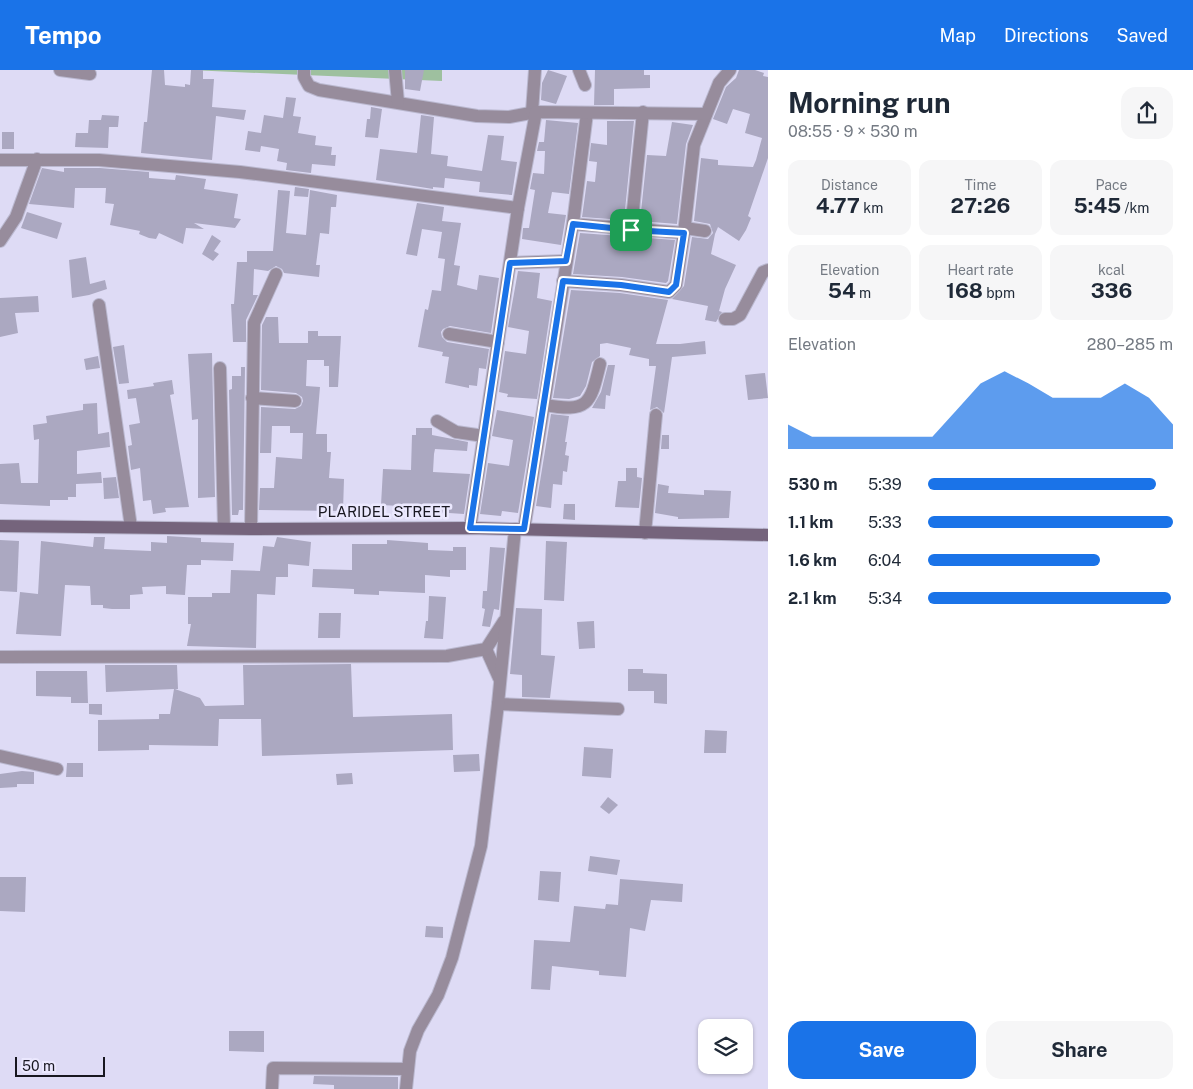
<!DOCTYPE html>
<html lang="en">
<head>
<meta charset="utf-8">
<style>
	:root { --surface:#fff; --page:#f6f6f7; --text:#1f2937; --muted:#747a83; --accent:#1a73e8 }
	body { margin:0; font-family:"Public Sans",sans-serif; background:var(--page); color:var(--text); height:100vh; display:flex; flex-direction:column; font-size:19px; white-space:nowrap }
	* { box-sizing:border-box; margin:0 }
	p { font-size:16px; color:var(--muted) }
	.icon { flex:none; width:28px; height:28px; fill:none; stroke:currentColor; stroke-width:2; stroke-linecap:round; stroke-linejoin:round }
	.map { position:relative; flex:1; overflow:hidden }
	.side { display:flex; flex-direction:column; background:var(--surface); width:425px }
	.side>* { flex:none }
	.buttons { position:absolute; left:698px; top:949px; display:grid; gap:10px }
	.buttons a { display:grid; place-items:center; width:55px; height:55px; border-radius:10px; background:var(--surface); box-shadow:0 1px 4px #0004; font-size:25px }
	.scale { position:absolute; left:15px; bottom:12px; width:90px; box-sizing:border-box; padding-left:5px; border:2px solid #181720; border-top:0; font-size:14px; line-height:18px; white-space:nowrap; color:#181720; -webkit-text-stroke:4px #ebe8fe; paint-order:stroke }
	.pin { position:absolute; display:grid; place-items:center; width:42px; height:42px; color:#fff; margin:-21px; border-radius:10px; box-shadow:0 2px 8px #0006 }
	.round { display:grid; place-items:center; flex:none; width:52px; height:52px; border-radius:15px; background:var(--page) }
	.summary { display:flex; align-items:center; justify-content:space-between; height:85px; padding:0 20px }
	h1 { font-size:28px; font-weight:700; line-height:38px }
	.stats { display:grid; grid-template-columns:repeat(3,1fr); gap:8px; height:85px; padding:5px 20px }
	.stats div { display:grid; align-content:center; border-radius:12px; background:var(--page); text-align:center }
	.stats b { font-size:21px; font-weight:700 }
	.stats small { font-size:14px; font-weight:400 }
	.stats p { font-size:14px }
	.chart { height:140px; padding:10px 20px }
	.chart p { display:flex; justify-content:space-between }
	.chart svg { width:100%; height:90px; margin-top:5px; fill:var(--accent); opacity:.7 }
	.primary-button { display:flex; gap:10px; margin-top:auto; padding:10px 20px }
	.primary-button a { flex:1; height:58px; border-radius:15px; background:var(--accent); color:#fff; font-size:20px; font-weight:700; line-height:58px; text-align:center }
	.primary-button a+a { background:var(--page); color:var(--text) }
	ul { padding:0 20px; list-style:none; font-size:16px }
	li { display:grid; grid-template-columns:80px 60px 1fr; align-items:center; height:38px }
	li i { height:12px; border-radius:6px; background:var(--accent) }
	header { display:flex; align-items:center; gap:30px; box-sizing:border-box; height:70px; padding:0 25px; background:var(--accent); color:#fff }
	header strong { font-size:24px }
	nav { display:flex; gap:28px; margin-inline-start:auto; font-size:18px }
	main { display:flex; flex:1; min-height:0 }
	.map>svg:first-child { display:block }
	.green { fill:#9ec09f }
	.building { fill:#aba8c1 }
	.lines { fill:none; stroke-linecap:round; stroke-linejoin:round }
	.street-casing { stroke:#bab8cf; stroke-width:14 }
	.secondary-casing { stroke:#bab8cf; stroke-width:14 }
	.street { stroke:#978c9c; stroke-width:12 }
	.secondary { stroke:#75647c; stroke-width:12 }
	.route-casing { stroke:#fff; stroke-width:10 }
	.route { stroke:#1a73e8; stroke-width:6 }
	.labels { text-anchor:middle; stroke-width:5; stroke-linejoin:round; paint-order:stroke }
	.street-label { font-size:15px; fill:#181720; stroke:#ebe8fe }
</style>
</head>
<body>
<header>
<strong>Tempo</strong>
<nav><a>Map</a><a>Directions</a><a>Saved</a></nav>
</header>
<main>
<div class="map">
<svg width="768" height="1019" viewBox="0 0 768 1019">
	<rect width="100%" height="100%" fill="#dedbf5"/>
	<path class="green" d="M190,0H442V11Z"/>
	<g class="building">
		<path d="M152,0H164L165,15L185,17V14L190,15L191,0H203V9H214L212,37L246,40L244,50L216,46L212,90L141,83L144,52H147Z"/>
		<path d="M405,0H424L420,21L405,19Z"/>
		<path d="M548,0L567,6L556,34L541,30L542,13Z"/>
		<path d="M595,0H644V5H650V18L614,19V35H594Z"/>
		<path d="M739,0H755L764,3L763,6L768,7V88L748,146L751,148L746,160L739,171L718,157L715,164L711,184L736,195L725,219L719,241L722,242L716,252L705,250L708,236L672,229L684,216L692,167L708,169L713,163L710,154L694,151L701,88L718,90V95L753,97L756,90L762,68L745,63L750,44L733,39L727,54L713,49L726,17L736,8Z"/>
		<path d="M286,27L296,28L293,46L301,47L298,63L316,66L315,75L332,77L331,85H336L335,96L312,94L311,103L286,100L287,93L277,91L279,79L261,76L260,82L245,80L248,61L261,63L264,45L283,48Z"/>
		<path d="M371,37L382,39L378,68L365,67L367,49H370Z"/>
		<path d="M102,45L119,46L118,57H109L108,78L75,77L76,63H88L89,50H101Z"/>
		<path d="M421,45L434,47L431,84L448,86L447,96L482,101L488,65L504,66L501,90L517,92L512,125L479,122L480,112L445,108L444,118L433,117V119L376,110L380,79L417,83Z"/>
		<path d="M546,50L578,53L569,124L552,122L548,143L566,145L561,175L522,169L523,158H529L535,120L530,119L533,103L544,104L545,81H537L539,72H544Z"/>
		<path d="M607,51H634L624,150L582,147L587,111L595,112L597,92L589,91L591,73L607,75Z"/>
		<path d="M672,52L693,55L686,74L677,154L640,151L647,85L666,86Z"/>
		<rect x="2" y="62" width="12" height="17"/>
		<path d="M42,98L64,102V98H100L149,102V108L175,110L176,105L206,109L204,119L238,124L234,148L241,149L235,158L194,153L204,159L186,158L183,174L159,163L156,169L149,168L139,164L140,161L110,155L114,134L105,133L106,118H75L74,138L29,134Z"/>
		<path d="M295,117L309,119L308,127L294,126Z"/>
		<path d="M278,120L290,121L286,163L306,165L310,120L337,125L336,137H331L329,164L320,163L316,195H320L319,207L284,203L282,199L276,196L268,201L254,199L253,225H258L246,250V272H233L231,234H234L237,192H247V181H273Z"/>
		<path d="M417,133L444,137L442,151L461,153L454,195L460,196L457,215L477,220L479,205L499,208L491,263L450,256L443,259L441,262L442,267L447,272L489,279L486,299L479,298L477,316L469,315V318L445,313L449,287L442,286L443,282L418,277L425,239L428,240L432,220L441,221L445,189L438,188L442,162L422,159L417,186L406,184Z"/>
		<path d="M27,142L62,153L57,169L21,158Z"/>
		<path d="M580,163L675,170L668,211L666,213L622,207L573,204Z"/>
		<path d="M212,165L221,171L214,181L219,184L213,191L202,184Z"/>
		<path d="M86,187L90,214L105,210L107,219L89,225L72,228L69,190Z"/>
		<path d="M518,201L540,203L537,228L552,231L537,329L507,327L508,324L499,322L505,281L526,284L529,261L508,257Z"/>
		<path d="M571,220L620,223L668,230L656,274H680L705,271L706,284L672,287L664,343L657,337L650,340L656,296H649V289L629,285L631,278L607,273L600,274V286L592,292L586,316L580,326L569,329L553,328Z"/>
		<path d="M38,226L39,242L15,243L18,263L0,267V228Z"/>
		<path d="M266,247H278L279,273H308V261H318V266H341L338,317H329V296H324V290H307L306,316L320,317L316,364H327V382H331L329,408L344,409L343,441L259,440L260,418H274L276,387L302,389L303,363H290V356H272L271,383H260L261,337L295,339L301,336L303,331L302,327L296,323L261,320L262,255Z"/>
		<path d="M124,275L129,313L119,314L113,277Z"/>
		<path d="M212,283L215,427L198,428V349L192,350L188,284Z"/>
		<path d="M98,286L100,298L86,300L84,289Z"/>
		<path d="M608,295H615L610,326L606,325L605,339L592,338L601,322Z"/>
		<path d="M241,297H245L243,440H239L238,445H232L229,320L232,319V306H241Z"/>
		<path d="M765,303L768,328L748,330L745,305Z"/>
		<path d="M172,310L174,324L170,325L189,437L165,438L166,442L153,444L151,430L143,431L140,398L131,400L128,376L132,375L129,355L140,353L136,328L128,329L127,320L154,316L153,313Z"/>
		<path d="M97,333L98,364L109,362L110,377L77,381V404L101,402L102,413L76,414V427H68V430H50V436L0,434V394L19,393L21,413H38L39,369L34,370L33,355L47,353L46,346L83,340V334Z"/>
		<path d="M497,340L534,347L518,443L502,441L501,446L480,444L488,393L509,396L513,370L492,366Z"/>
		<path d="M551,344L569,346L565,372H567L565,385L569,386L567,402L563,401L562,415L553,414L551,438L536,436Z"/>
		<path d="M416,358H432V365L468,372L467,381L435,379L434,384L433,402L470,404L464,444L434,442L435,439L414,438L413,443L400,442V436L381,435L383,399L411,400L412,365H416Z"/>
		<path d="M662,365H669V379H661Z"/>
		<path d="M626,398H637V407L642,408L639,438L615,437L618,411H626Z"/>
		<path d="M116,407L119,428L104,429L103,408Z"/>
		<path d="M658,414L669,416L668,423L704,425V420L731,421L729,448L678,449V447L655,443Z"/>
		<path d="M564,434H575V450L563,449Z"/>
		<path d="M167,466L201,468V472L234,473L233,491L201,490V495H187L185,525L166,524V516L142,517L143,524L130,525V539H112L103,538V535H91L90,516L65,515L61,566L16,564L20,522L38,524L41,471L93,477L94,467H105L104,479L151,481V472L167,473Z"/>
		<path d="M277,467L311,472L309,496L288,494V507H276L275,525L257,524L256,578L187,576L191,554H188V527H212V523H230L231,500L260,501L263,476L274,477Z"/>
		<path d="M0,470L19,471L17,522L0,521Z"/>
		<path d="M387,470L428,473V480L453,481V477H466V500H450V507L425,505V523L379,521V525L354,524V519L312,517L313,499L352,500V474H387Z"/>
		<path d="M546,471L567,472L564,531L544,530Z"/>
		<path d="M490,477L505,478L499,540L494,539L490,557L482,556L485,539L482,538L483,521H487Z"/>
		<path d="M429,526L446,527L443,569L424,568L426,551H428Z"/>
		<path d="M516,538L542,539L541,585L555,586L550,628L522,627V605L510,604Z"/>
		<path d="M319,543H341L340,568H318Z"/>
		<path d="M594,551L595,578L579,579L577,552Z"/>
		<path d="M351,594L353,647L452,644L453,680L262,686L261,649H219L218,676L149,675V680L98,681V650L159,649V644H170L174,619L106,622L105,595H177L178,619H175L200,628L205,636L244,635L243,595Z"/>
		<path d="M628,599H643V603L667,604V634L654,633V621H628Z"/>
		<path d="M36,601H87L88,633H71V627L36,626Z"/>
		<path d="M89,634H102V645L89,644Z"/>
		<path d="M705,660L727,661L726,683H704Z"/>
		<path d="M584,677L613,679L611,708L582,706Z"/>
		<path d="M479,684L480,701L454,702L453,685Z"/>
		<path d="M67,693H83V707H66Z"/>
		<path d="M22,701L34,702V714H17V717L0,718V704Z"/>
		<path d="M352,703L353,714L337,715L336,704Z"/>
		<path d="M608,727L618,735L609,744L600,737Z"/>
		<path d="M590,786L620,790L617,805L588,801Z"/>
		<path d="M540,801L561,802L559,832L538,830Z"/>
		<path d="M0,807H26L25,842L0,841Z"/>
		<path d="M620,809L683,814L682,832L651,830L645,861L630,858L626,907L599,905V901L552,896L550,920L531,919L534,870L570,872L574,836L605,839L606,834L618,835Z"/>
		<path d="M426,856L443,857V868L425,867Z"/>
		<path d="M229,961H264V982L229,981Z"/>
		<path d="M314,1006L398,1007V1019H334V1015L313,1014Z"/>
	</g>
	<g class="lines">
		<g class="street-casing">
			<g id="street">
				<path d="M60,0L90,4"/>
				<path d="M304,0V7L309,16L319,20L477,46L509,47L536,42"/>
				<path d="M395,0L398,32"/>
				<path d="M579,0L585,15"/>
				<path d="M532,42L535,0"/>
				<path d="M587,43L573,154L684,163L694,75L719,13L730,0"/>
				<path d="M0,90H99L240,102L518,138"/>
				<path d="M685,158L705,161"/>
				<path d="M631,160L643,42"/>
				<path d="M0,171L16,147L37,89"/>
				<path d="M510,193L566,191"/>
				<path d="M563,211L621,215L669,222L676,215L684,163"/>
				<path d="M99,235L131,457"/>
				<path d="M725,249H733L740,245L763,202L768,200"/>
				<path d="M449,264L498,272"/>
				<path d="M220,298L224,458"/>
				<path d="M252,328L295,331"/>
				<path d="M544,335C588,342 590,336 600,294"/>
				<path d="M437,351L456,362L484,366"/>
				<path d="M470,458L518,138L536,42L706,44"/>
				<path d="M251,459L254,253L276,204"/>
				<path d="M524,459L573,153"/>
				<path d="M645,463L656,345"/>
				<path d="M486,579L499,608"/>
				<path d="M0,587L447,586L486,579L504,551"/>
				<path d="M498,634L618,639"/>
				<path d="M0,686L57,699"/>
				<path d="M272,1019L273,998L408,999"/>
				<path d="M406,1019L410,981L418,960L438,925L452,888L481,776L498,634L515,459"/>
			</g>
		</g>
		<g class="secondary-casing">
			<path id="secondary" d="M0,456L251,459L470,458L768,465"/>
		</g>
		<use href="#street" class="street"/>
		<use href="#secondary" class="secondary"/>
	</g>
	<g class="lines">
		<g class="route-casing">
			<path id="route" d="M631,160L573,154L566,191L510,193L470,458L524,459L563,211L621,215L669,222L676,215L684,163L631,160"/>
		</g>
		<use href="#route" class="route"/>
	</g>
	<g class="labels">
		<g class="street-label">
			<text x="384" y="447">PLARIDEL STREET</text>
		</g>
	</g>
</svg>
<div class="buttons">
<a><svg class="icon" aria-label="layers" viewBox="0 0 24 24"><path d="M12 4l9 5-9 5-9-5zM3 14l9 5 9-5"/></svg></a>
</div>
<div class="scale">50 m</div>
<div class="pin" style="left:631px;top:160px;background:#1e9e55"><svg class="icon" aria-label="arrive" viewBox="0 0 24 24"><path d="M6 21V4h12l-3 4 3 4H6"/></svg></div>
</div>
<section class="side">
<div class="summary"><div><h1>Morning run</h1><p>08:55 · 9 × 530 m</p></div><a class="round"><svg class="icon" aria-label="share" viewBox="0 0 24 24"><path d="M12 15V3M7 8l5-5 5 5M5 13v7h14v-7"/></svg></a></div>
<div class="stats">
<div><p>Distance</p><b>4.77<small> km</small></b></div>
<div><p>Time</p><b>27:26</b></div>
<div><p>Pace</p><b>5:45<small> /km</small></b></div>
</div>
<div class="stats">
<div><p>Elevation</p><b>54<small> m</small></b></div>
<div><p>Heart rate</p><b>168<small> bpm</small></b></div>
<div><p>kcal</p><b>336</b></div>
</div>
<div class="chart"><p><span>Elevation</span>280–285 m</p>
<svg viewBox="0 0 160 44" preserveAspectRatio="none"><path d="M0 44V32L10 38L20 38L30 38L40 38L50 38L60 38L70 25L80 12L90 6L100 12L110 19L120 19L130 19L140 12L150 19L160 32V44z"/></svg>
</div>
<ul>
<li><b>530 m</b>5:39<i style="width:93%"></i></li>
<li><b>1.1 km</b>5:33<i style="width:100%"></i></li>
<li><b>1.6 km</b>6:04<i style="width:70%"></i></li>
<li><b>2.1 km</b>5:34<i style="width:99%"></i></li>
</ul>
<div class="primary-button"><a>Save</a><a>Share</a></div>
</section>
</main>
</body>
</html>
